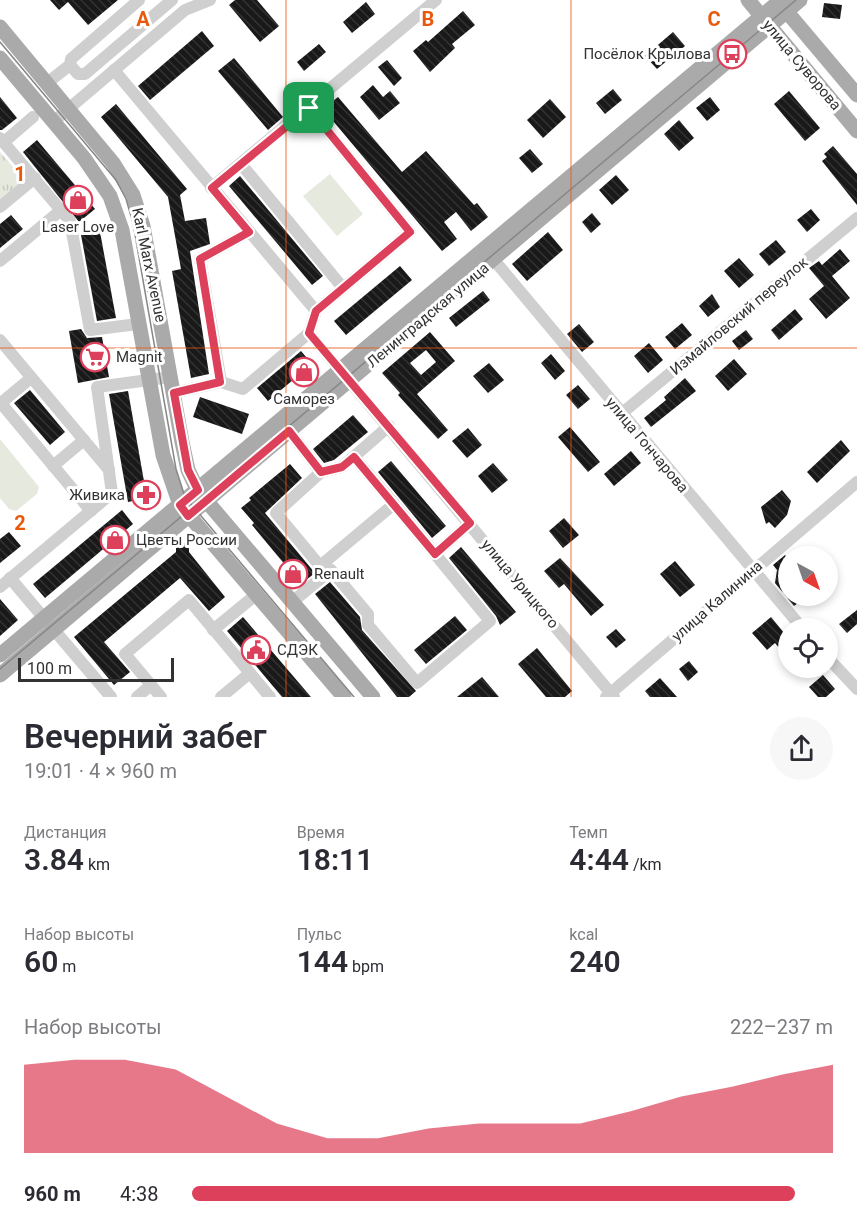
<!DOCTYPE html>
<html lang="ru">
<head>
<meta charset="utf-8">
<style>
	:root { --surface:#fff; --page:#f7f7f7; --text:#2b2b33; --muted:#7c7c81; --accent:#dd405a }
	body { margin:0; font-family:Roboto,sans-serif; background:var(--page); color:var(--text); height:100vh; display:flex; flex-direction:column; font-size:22px; white-space:nowrap }
	* { box-sizing:border-box; margin:0 }
	p { font-size:20px; color:var(--muted) }
	.icon { flex:none; width:33px; height:33px; fill:none; stroke:currentColor; stroke-width:2; stroke-linecap:round; stroke-linejoin:round }
	.map { position:relative; height:697px; overflow:hidden }
	.sheet { display:flex; flex-direction:column; background:var(--surface); flex:1 }
	.sheet>* { flex:none }
	.needle { width:39px; rotate:140deg }
	.buttons { position:absolute; left:778px; top:546px; display:grid; gap:12px }
	.buttons a { display:grid; place-items:center; width:60px; height:60px; border-radius:50%; background:var(--surface); box-shadow:0 3px 9px #0003; font-size:30px }
	.scale { position:absolute; left:18px; bottom:15px; width:156px; box-sizing:border-box; padding-left:6px; border:3px solid #323232; border-top:0; font-size:16px; line-height:21px; white-space:nowrap; color:#323232; -webkit-text-stroke:4px #fff; paint-order:stroke }
	.pin { position:absolute; display:grid; place-items:center; width:51px; height:51px; color:#fff; margin:-26px; border-radius:12px; box-shadow:0 3px 9px #0006 }
	.round { display:grid; place-items:center; flex:none; width:63px; height:63px; border-radius:32px; background:var(--page) }
	.head { display:flex; align-items:center; justify-content:space-between; height:102px; padding:0 24px }
	h1 { font-size:33px; font-weight:600; line-height:45px }
	.figures { display:grid; grid-template-columns:repeat(3,1fr); gap:9px; height:102px; padding:6px 24px }
	.figures div { display:grid; align-content:center }
	.figures b { font-size:30px; font-weight:600 }
	.figures small { font-size:16px; font-weight:400 }
	.figures p { font-size:16px }
	.chart { height:168px; padding:12px 24px }
	.chart p { display:flex; justify-content:space-between }
	.chart svg { width:100%; height:108px; margin-top:6px; fill:var(--accent); opacity:.7 }
	ul { padding:0 24px; list-style:none; font-size:20px }
	li { display:grid; grid-template-columns:96px 72px 1fr; align-items:center; height:45px }
	li i { height:15px; border-radius:8px; background:var(--accent) }
	.map>svg:first-child { display:block }
	.park { fill:url(#park-tufts) }
	.garden { fill:#e6eade }
	.building { fill:url(#building-back-hatch); fill-rule:evenodd }
	.lines { fill:none; stroke-linecap:round; stroke-linejoin:round }
	.minor { stroke:#cfcfcf; stroke-width:12 }
	.major { stroke:#aaa; stroke-width:15 }
	.tram { stroke:#878787; stroke-width:1.5 }
	.route-casing { stroke:#fff; stroke-width:12 }
	.route { stroke:#dd405a; stroke-width:8 }
	.grid { fill:none; stroke:#e8590c; stroke-width:1.5; stroke-opacity:0.55 }
	.labels { text-anchor:middle; stroke-width:6; stroke-linejoin:round; paint-order:stroke }
	.poi-label { font-size:15px; fill:#323232; stroke:#fff; text-anchor:start }
	.street-label { font-size:15px; fill:#323232; stroke:#fff }
	.grid-label { font-size:20px; text-anchor:middle; font-weight:bold; fill:#e8590c; stroke:#fff; stroke-width:6; stroke-linejoin:round; paint-order:stroke }
</style>
</head>
<body>
<div class="map">
<svg width="857" height="697" viewBox="0 0 857 697">
	<defs>
		<pattern id="park-tufts" width="24" height="20" patternUnits="userSpaceOnUse" patternTransform="scale(1.5)"><rect width="24" height="20" fill="#e6eade"/><path d="M3 7l-1-3M5 7V3M7 7l1-3M15 17l-1-3M17 17v-4M19 17l1-3" fill="none" stroke="#c6c9bf"/></pattern>
		<pattern id="building-back-hatch" width="6" height="6" patternUnits="userSpaceOnUse" patternTransform="scale(1.5)"><rect width="6" height="6" fill="#191919"/><path d="M-1 5l2 2M0 0l6 6M5-1l2 2" fill="none" stroke="#323232"/></pattern>
	</defs>
	<rect width="100%" height="100%" fill="#fff"/>
	<path class="park" d="M0,152L22,177L21,187L0,205Z"/>
	<g class="garden">
		<path d="M330,174L363,214L337,236L303,196Z"/>
		<path d="M0,439L39,487L37,494L16,511L9,509L0,498Z"/>
	</g>
	<g class="building">
		<path d="M50,0H118L88,25L68,2L59,10Z"/>
		<path d="M235,0H257L279,26L260,42L229,5Z"/>
		<path d="M366,2L375,14L352,33L343,22Z"/>
		<path d="M824,3L842,5L840,19L822,17Z"/>
		<path d="M463,11L475,25L452,44L455,48L430,72L413,51L426,40L428,42Z"/>
		<path d="M202,31L214,46L150,100L138,86Z"/>
		<path d="M673,32L685,46L657,69L645,56Z"/>
		<path d="M319,44L326,52L304,71L297,62Z"/>
		<path d="M234,58L283,117L268,130L218,71Z"/>
		<path d="M387,60L402,78L394,86L378,67Z"/>
		<path d="M373,85L383,97L390,91L400,103L379,120L360,97Z"/>
		<path d="M613,89L622,100L605,114L596,103Z"/>
		<path d="M789,91L820,128L805,141L774,104Z"/>
		<path d="M0,97L17,118L2,130H0Z"/>
		<path d="M338,97L402,172L426,151L474,205L477,203L488,217L471,231L456,212L444,222L457,239L442,251L323,109Z"/>
		<path d="M710,97L720,110L707,121L696,108Z"/>
		<path d="M550,99L566,117L543,138L527,120Z"/>
		<path d="M116,104L187,189L180,195L185,221L206,218L210,244L190,251L209,374L191,378L172,271L181,269L168,197L101,117Z"/>
		<path d="M679,120L694,138L679,151L664,134Z"/>
		<path d="M37,140L95,209L79,222L23,152Z"/>
		<path d="M833,146L857,174V205L822,161L827,157L824,154Z"/>
		<path d="M530,149L543,164L532,173L519,158Z"/>
		<path d="M616,175L629,190L612,205L599,190Z"/>
		<path d="M240,176L323,276L312,285L229,186Z"/>
		<path d="M811,209L820,220L807,232L797,220Z"/>
		<path d="M592,213L601,224L591,233L582,222Z"/>
		<path d="M11,215L23,229L0,248V224Z"/>
		<path d="M100,232L116,318L97,321L81,235Z"/>
		<path d="M548,232L563,250L527,281L512,264Z"/>
		<path d="M776,240L786,252L769,266L759,254Z"/>
		<path d="M840,249L850,261L832,276L850,298L826,319L809,299L824,286L809,268L819,261L822,265Z"/>
		<path d="M739,258L754,275L739,288L724,271Z"/>
		<path d="M400,266L412,280L346,335L334,321Z"/>
		<path d="M483,291L490,300L456,327L449,318Z"/>
		<path d="M712,294L720,307L708,317L699,306Z"/>
		<path d="M795,309L803,319L779,340L771,330Z"/>
		<path d="M682,323L692,335L675,349L665,337Z"/>
		<path d="M579,324L594,342L582,352L567,334Z"/>
		<path d="M81,329L87,338L102,337L109,377L78,383L69,331Z"/>
		<path d="M746,330L753,339L739,350L732,341Z"/>
		<path d="M430,332L455,361L417,394L448,430L438,439L398,395L400,393L382,373ZM426,350L436,362L421,375L410,363Z"/>
		<path d="M649,343L663,360L648,373L634,356Z"/>
		<path d="M301,351L312,364L268,401L257,388Z"/>
		<path d="M551,354L565,371L555,380L541,363Z"/>
		<path d="M734,359L747,374L728,391L715,376Z"/>
		<path d="M489,363L504,380L488,393L473,376Z"/>
		<path d="M685,378L696,391L651,427L644,418L666,400L664,397Z"/>
		<path d="M578,385L590,399L578,409L566,395Z"/>
		<path d="M30,390L65,432L50,445L14,403Z"/>
		<path d="M128,391L147,498L128,502L109,394Z"/>
		<path d="M200,397L249,414L242,434L193,417Z"/>
		<path d="M353,415L368,432L334,460L324,463L313,449Z"/>
		<path d="M570,427L600,462L588,472L558,437Z"/>
		<path d="M468,428L482,445L467,458L452,441Z"/>
		<path d="M841,440L850,451L817,483L807,472Z"/>
		<path d="M631,451L641,463L614,486L604,474Z"/>
		<path d="M391,461L446,526L432,538L378,472Z"/>
		<path d="M493,463L508,480L492,493L478,476Z"/>
		<path d="M290,464L302,478L265,513L315,573L301,584L252,525L254,523L241,508L251,500L249,498Z"/>
		<path d="M782,490L791,501L787,515L775,528L769,522L766,524L761,507Z"/>
		<path d="M122,510L133,524L45,598L33,584Z"/>
		<path d="M564,518L579,535L563,548L549,531Z"/>
		<path d="M9,532L21,546L0,563V539Z"/>
		<path d="M181,542L189,545V552L225,597L209,611L180,578L104,642L130,672L114,685L74,637L176,552V546Z"/>
		<path d="M461,547L516,612L500,625L496,616L449,558Z"/>
		<path d="M785,555L789,560V596H807L794,606L775,583L777,570L773,565Z"/>
		<path d="M560,558L604,605L591,616L564,584L559,588L544,571Z"/>
		<path d="M675,561L695,585L680,597L660,574Z"/>
		<path d="M330,582L360,617L362,630L416,691L409,697H397L315,594Z"/>
		<path d="M0,599L18,620L0,636Z"/>
		<path d="M857,610V624L847,633L839,624Z"/>
		<path d="M455,616L467,630L426,664L414,650Z"/>
		<path d="M243,617L276,656L311,697H282L227,631Z"/>
		<path d="M771,617L789,639V660L775,643L767,650L752,633Z"/>
		<path d="M616,629L626,640L616,648L606,637Z"/>
		<path d="M537,648L572,691L565,697H546L518,664Z"/>
		<path d="M689,661L698,672L688,681L679,669Z"/>
		<path d="M823,675L835,689L826,697H818L809,687Z"/>
		<path d="M482,677L499,697H457Z"/>
		<path d="M660,678L677,697H650L645,691Z"/>
	</g>
	<g class="lines">
		<g class="minor">
			<path d="M70,65L78,74H85L172,0"/>
			<path d="M114,70L316,311"/>
			<path d="M47,83L70,65L71,59L139,0"/>
			<path d="M53,122L185,10L210,0"/>
			<path d="M0,138L70,221L90,330L138,324"/>
			<path d="M4,142L33,117"/>
			<path d="M241,164L343,288"/>
			<path d="M211,188L436,0"/>
			<path d="M0,207L35,178"/>
			<path d="M494,260L802,628"/>
			<path d="M0,261L61,210"/>
			<path d="M309,333L614,697"/>
			<path d="M0,340L109,470"/>
			<path d="M221,382L200,259L249,232"/>
			<path d="M174,393L221,382L243,389L309,333L316,311L410,232L309,108"/>
			<path d="M0,402L91,511"/>
			<path d="M1,403L31,378"/>
			<path d="M621,414L857,218"/>
			<path d="M289,431L321,472L276,513L320,566L394,504L354,457"/>
			<path d="M53,466L84,440"/>
			<path d="M321,472L342,467L389,426"/>
			<path d="M435,554L470,523"/>
			<path d="M331,570L368,614V625L417,683L490,621L394,504"/>
			<path d="M10,578L111,697"/>
			<path d="M0,587L112,493L97,387L171,377"/>
			<path d="M292,602L331,570L324,567"/>
			<path d="M213,630L257,594"/>
			<path d="M828,658L857,689"/>
			<path d="M151,685L161,697"/>
			<path d="M137,697L151,685L125,654L189,600L270,697"/>
			<path d="M221,697L250,673"/>
			<path d="M606,697L857,482"/>
		</g>
		<g class="major">
			<path d="M748,0L857,131"/>
			<path d="M782,6L857,95"/>
			<path d="M0,27L113,163L133,195L143,226L182,442L188,470L198,491L373,697"/>
			<path d="M0,58L84,158L110,196L122,230L163,455L180,505L344,697"/>
			<path d="M0,655L781,0"/>
			<path d="M0,675L800,0"/>
		</g>
		<g class="tram">
			<path d="M0,42L116,180L126,199L133,223L176,469L185,497L354,697"/>
			<path d="M0,669L796,0"/>
		</g>
	</g>
	<g class="lines">
		<g class="route-casing">
			<path id="route" d="M309,108L410,232L316,311L309,333L470,523L435,554L354,457L342,467L321,472L289,431L188,516L180,505L198,490L188,470L174,393L220,382L200,259L249,232L212,188Z"/>
		</g>
		<use href="#route" class="route"/>
	</g>
	<path class="grid" d="M286,0V697M571,0V697M0,348H857"/>
	<defs>
		<g id="bus-ring" transform="scale(1.5)"><circle r="9.5" fill="#fff" stroke="#dd405a" stroke-width="1.5"/><path d="M-5-6H5V4H4V6H2V4H-2V6H-4V4H-5ZM-3.5-4V0h7V-4ZM-3.5 1.2v1.5H-2V1.2ZM2 1.2v1.5H3.5V1.2Z" fill="#dd405a"/></g>
		<g id="shop-ring" transform="scale(1.5)"><circle r="9.5" fill="#fff" stroke="#dd405a" stroke-width="1.5"/><path d="M-5-2.5h2.3a2.7 3.5 0 0 1 5.4 0H5L5.5 6h-11ZM-1.5-2.5h3a1.5 2.3 0 0 0-3 0Z" fill="#dd405a"/></g>
		<g id="supermarket-ring" transform="scale(1.5)"><circle r="9.5" fill="#fff" stroke="#dd405a" stroke-width="1.5"/><path d="M-6-5.5h2.5l.6 2H6L4.5 2H-2.5L-4.4-4H-6ZM-1.5 3.2a1.3 1.3 0 1 0 .1 0ZM3 3.2a1.3 1.3 0 1 0 .1 0Z" fill="#dd405a"/></g>
		<g id="pharmacy-ring" transform="scale(1.5)"><circle r="9.5" fill="#fff" stroke="#dd405a" stroke-width="1.5"/><path d="M-2-6h4v4h4v4h-4v4h-4v-4h-4v-4h4Z" fill="#dd405a"/></g>
		<g id="civic-ring" transform="scale(1.5)"><circle r="9.5" fill="#fff" stroke="#dd405a" stroke-width="1.5"/><path d="M-.6-6.5H3V-4.5H.6V-3L4-1V1h2V6H-6V1h2V-1L-.6-3ZM-1.2 2.5V6h2.4V2.5Z" fill="#dd405a"/></g>
	</defs>
	<g fill-rule="evenodd">
		<use href="#bus-ring" x="732" y="54"/>
		<use href="#shop-ring" x="78" y="200"/>
		<use href="#supermarket-ring" x="95" y="357"/>
		<use href="#shop-ring" x="304" y="372"/>
		<use href="#pharmacy-ring" x="146" y="495"/>
		<use href="#shop-ring" x="115" y="540"/>
		<use href="#shop-ring" x="293" y="574"/>
		<use href="#civic-ring" x="256" y="650"/>
	</g>
	<g class="labels">
		<g class="poi-label">
			<text x="711" y="59" text-anchor="end">Посёлок Крылова</text>
			<text x="78" y="232" text-anchor="middle">Laser Love</text>
			<text x="116" y="362">Magnit</text>
			<text x="304" y="404" text-anchor="middle">Саморез</text>
			<text x="125" y="500" text-anchor="end">Живика</text>
			<text x="136" y="545">Цветы России</text>
			<text x="314" y="579">Renault</text>
			<text x="277" y="655">СДЭК</text>
		</g>
		<g class="street-label">
			<text transform="translate(802 65) rotate(50)" y="5">улица Суворова</text>
			<text transform="translate(149 265) rotate(78)" y="5">Karl Marx Avenue</text>
			<text transform="translate(428 315) rotate(-40)" y="5">Ленинградская улица</text>
			<text transform="translate(739 316) rotate(-40)" y="5">Измайловский переулок</text>
			<text transform="translate(647 445) rotate(50)" y="5">улица Гончарова</text>
			<text transform="translate(520 584) rotate(50)" y="5">улица Урицкого</text>
			<text transform="translate(717 601) rotate(-41)" y="5">улица Калинина</text>
		</g>
	</g>
	<g class="grid-label">
		<text x="143" y="26">A</text>
		<text x="428" y="26">B</text>
		<text x="714" y="26">C</text>
		<text x="20" y="181">1</text>
		<text x="20" y="530">2</text>
	</g>
</svg>
<div class="buttons">
<a><svg class="needle" viewBox="-14 -14 28 28"><path d="M0-13l5 13h-10z" fill="#e53935"/><path d="M0 13l5-13h-10z" fill="#7c7c81"/></svg></a>
<a><svg class="icon" aria-label="locate" viewBox="0 0 24 24"><circle cx="12" cy="12" r="6"/><path d="M12 2v4M12 18v4M2 12h4M18 12h4"/></svg></a>
</div>
<div class="scale">100 m</div>
<div class="pin" style="left:309px;top:108px;background:#1e9e55"><svg class="icon" aria-label="arrive" viewBox="0 0 24 24"><path d="M6 21V4h12l-3 4 3 4H6"/></svg></div>
</div>
<section class="sheet">
<div class="head"><div><h1>Вечерний забег</h1><p>19:01 · 4 × 960 m</p></div><a class="round"><svg class="icon" aria-label="share" viewBox="0 0 24 24"><path d="M12 15V3M7 8l5-5 5 5M5 13v7h14v-7"/></svg></a></div>
<div class="figures">
<div><p>Дистанция</p><b>3.84<small> km</small></b></div>
<div><p>Время</p><b>18:11</b></div>
<div><p>Темп</p><b>4:44<small> /km</small></b></div>
</div>
<div class="figures">
<div><p>Набор высоты</p><b>60<small> m</small></b></div>
<div><p>Пульс</p><b>144<small> bpm</small></b></div>
<div><p>kcal</p><b>240</b></div>
</div>
<div class="chart"><p><span>Набор высоты</span>222–237 m</p>
<svg viewBox="0 0 160 44" preserveAspectRatio="none"><path d="M0 44V8L10 6L20 6L30 10L40 21L50 32L60 38L70 38L80 34L90 32L100 32L110 32L120 27L130 21L140 17L150 12L160 8V44z"/></svg>
</div>
<ul>
<li><b>960 m</b>4:38<i style="width:94%"></i></li>
</ul>
</section>
</body>
</html>
